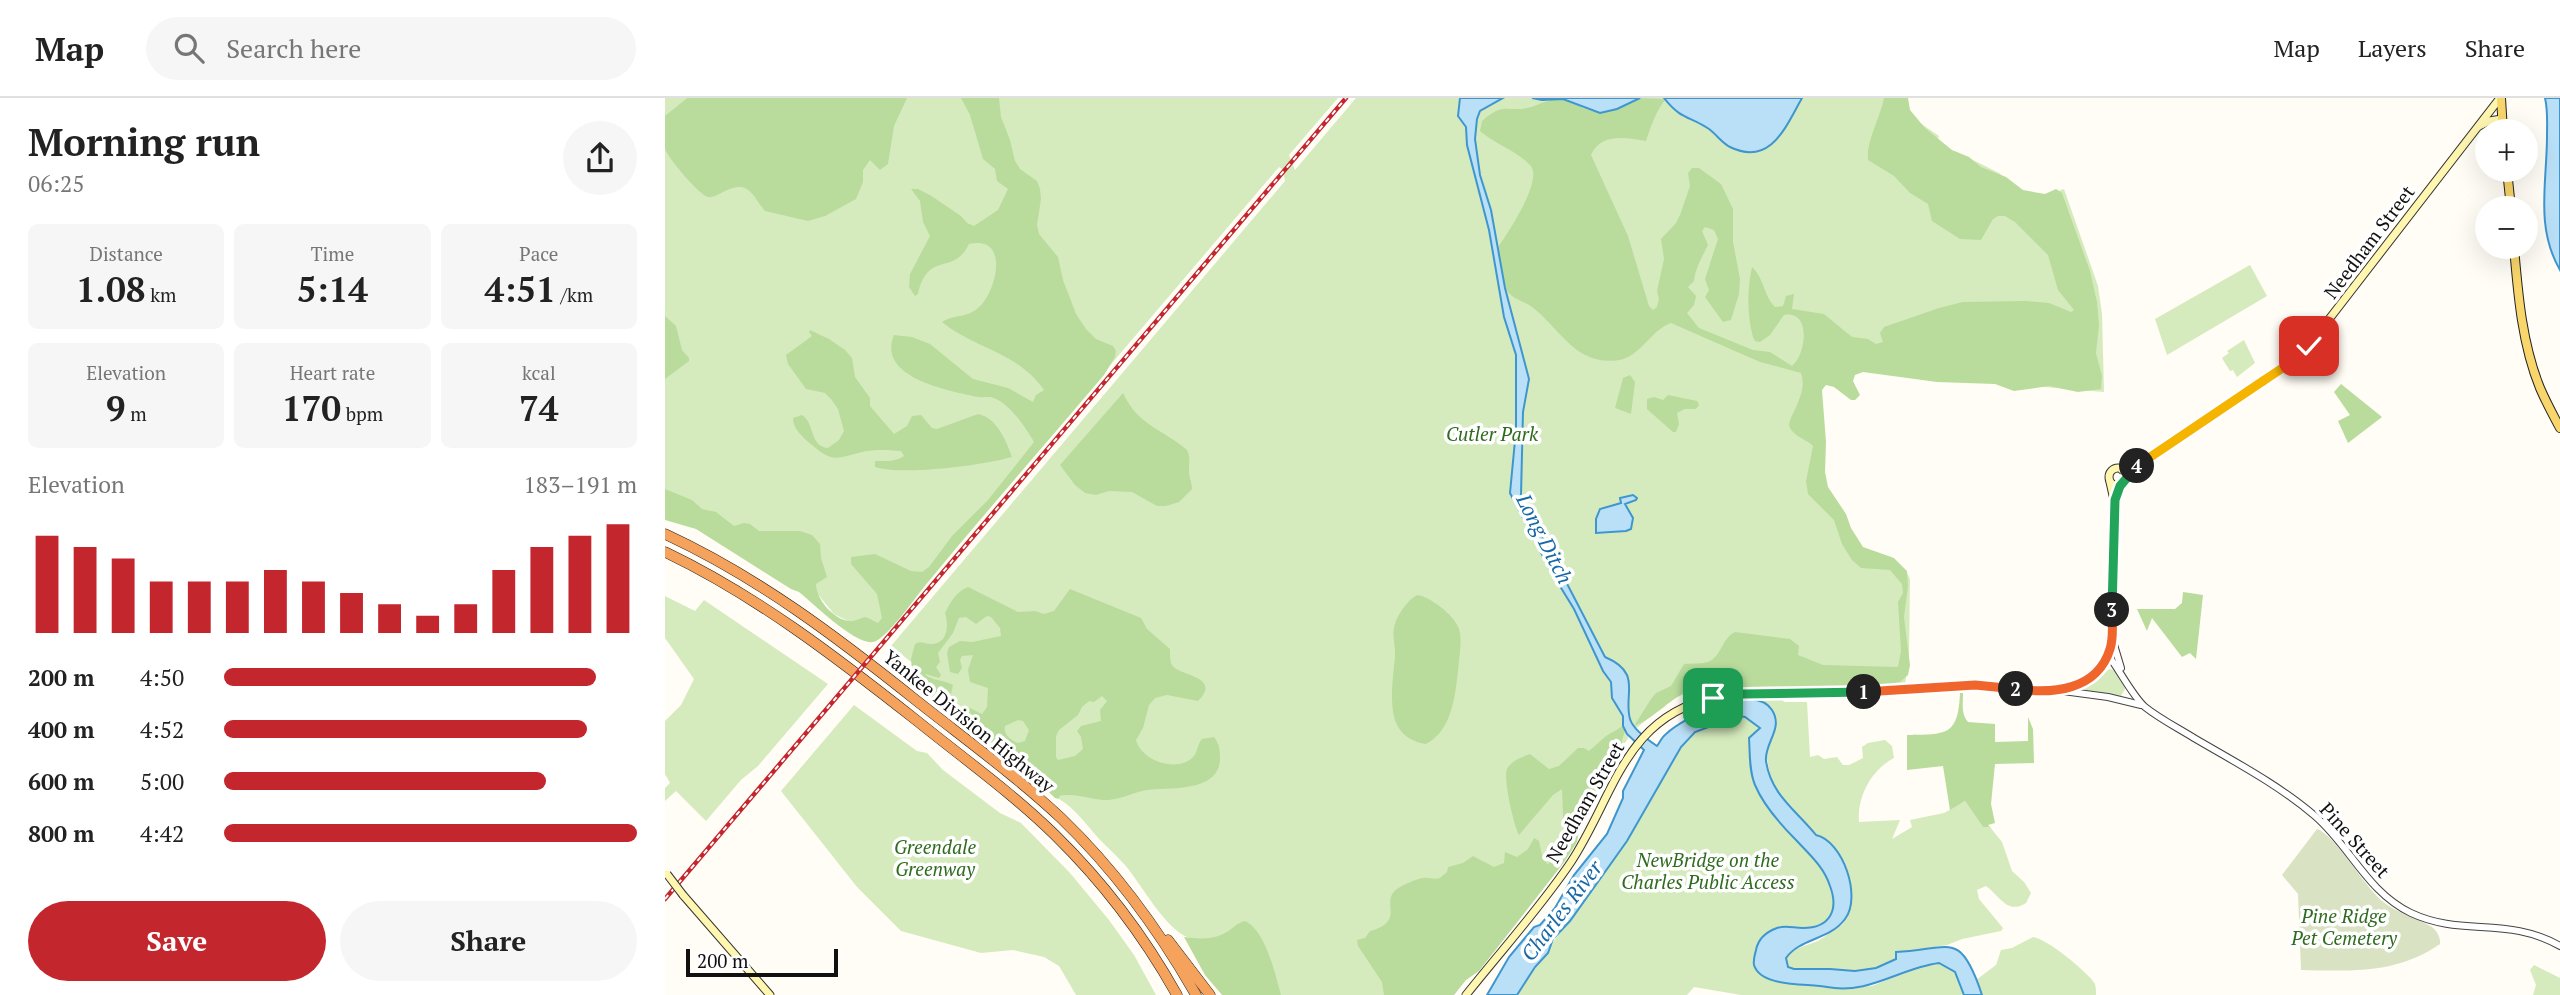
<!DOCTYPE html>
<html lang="en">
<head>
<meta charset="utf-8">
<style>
	:root { --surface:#fff; --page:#f6f6f6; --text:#222; --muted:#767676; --line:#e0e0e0; --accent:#c4262e }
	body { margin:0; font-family:"PT Serif",serif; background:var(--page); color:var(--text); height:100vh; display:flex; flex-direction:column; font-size:26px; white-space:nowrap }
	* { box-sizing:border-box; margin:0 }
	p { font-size:23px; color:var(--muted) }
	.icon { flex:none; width:38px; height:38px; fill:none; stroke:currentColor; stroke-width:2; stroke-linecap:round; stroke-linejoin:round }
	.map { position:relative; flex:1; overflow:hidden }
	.drawer { display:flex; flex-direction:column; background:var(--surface); width:665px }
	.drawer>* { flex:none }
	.fabs { position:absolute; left:1810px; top:21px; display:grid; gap:14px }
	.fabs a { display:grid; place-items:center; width:63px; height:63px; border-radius:50%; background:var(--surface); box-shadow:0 7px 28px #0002; font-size:35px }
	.scale { position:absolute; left:21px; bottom:18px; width:152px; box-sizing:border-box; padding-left:7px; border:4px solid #111; border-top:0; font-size:19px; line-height:24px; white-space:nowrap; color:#111; -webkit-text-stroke:5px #fff; paint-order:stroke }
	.pin { position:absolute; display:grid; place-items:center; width:60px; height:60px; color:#fff; margin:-30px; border-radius:14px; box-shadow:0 4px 10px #0006 }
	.km { position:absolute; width:35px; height:35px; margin:-18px; border-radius:50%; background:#222; color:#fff; font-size:19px; line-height:35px; text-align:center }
	.round { display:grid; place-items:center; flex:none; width:74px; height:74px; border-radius:37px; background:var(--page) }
	.overview { display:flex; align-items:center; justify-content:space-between; height:119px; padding:0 28px }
	h1 { font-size:38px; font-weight:600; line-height:52px }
	.stats { display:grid; grid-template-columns:repeat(3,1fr); gap:10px; height:119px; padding:7px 28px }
	.stats div { display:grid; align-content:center; border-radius:10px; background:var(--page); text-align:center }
	.stats b { font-size:35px; font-weight:600 }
	.stats small { font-size:19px; font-weight:400 }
	.stats p { font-size:19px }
	.chart { height:196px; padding:14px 28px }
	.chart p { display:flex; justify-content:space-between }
	.chart svg { width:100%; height:126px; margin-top:7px; stroke:var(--accent); stroke-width:6 }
	.button { display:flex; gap:14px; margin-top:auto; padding:14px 28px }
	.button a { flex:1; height:80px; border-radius:42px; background:var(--accent); color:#fff; font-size:28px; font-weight:600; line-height:80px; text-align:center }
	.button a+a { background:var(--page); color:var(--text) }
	ul { padding:0 28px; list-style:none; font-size:23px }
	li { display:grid; grid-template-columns:112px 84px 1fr; align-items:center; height:52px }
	li i { height:18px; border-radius:9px; background:var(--accent) }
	header { display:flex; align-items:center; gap:42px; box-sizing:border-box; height:98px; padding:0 35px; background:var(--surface); border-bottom:2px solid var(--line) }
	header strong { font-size:33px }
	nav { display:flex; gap:38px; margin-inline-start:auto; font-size:24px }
	.search { width:490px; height:63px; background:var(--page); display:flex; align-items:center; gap:18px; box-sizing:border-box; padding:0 24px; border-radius:38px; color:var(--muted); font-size:26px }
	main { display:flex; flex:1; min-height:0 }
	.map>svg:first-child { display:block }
	.green { fill:#d5ebbd }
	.forest { fill:#b9dc9c; fill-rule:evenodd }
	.cemetery { fill:#d9e3c4 }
	.water { fill:#b9e0f7; stroke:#3f96cf; stroke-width:2 }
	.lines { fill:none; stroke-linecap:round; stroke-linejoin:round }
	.tertiary-casing { stroke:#444; stroke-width:8 }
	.secondary-casing { stroke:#333; stroke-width:9 }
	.primary-casing { stroke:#222; stroke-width:10 }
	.motorway-casing { stroke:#222; stroke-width:11 }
	.tertiary { stroke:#fff; stroke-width:6 }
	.secondary { stroke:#fff6b0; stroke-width:7 }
	.primary { stroke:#f9d66b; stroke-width:8 }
	.motorway { stroke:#f5a25d; stroke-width:10 }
	.rail-casing { stroke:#c4262e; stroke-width:4.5 }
	.rail { stroke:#fff; stroke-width:2; stroke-dasharray:5; stroke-linecap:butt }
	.secondary-bridge-casing { stroke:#333; stroke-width:9; stroke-linecap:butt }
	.secondary-bridge { stroke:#fff6b0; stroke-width:7 }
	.split-1-casing { stroke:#fff; stroke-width:14 }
	.split-2-casing { stroke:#fff; stroke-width:14 }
	.split-3-casing { stroke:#fff; stroke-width:14 }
	.split-4-casing { stroke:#fff; stroke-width:14 }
	.split-5-casing { stroke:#fff; stroke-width:14 }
	.split-6-casing { stroke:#fff; stroke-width:14 }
	.split-1 { stroke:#22a559; stroke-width:9 }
	.split-2 { stroke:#f0652b; stroke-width:9 }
	.split-3 { stroke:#f0652b; stroke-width:9 }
	.split-4 { stroke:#22a559; stroke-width:9 }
	.split-5 { stroke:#f5b400; stroke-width:9 }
	.split-6 { stroke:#f5b400; stroke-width:9 }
	.labels { text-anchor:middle; stroke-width:7; stroke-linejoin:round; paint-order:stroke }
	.street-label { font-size:19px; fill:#111; stroke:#fff }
	.park-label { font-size:19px; font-style:italic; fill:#2f6b1f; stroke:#fff }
	.water-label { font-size:21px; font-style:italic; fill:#1768a6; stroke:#fff }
</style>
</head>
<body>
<header>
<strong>Map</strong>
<div class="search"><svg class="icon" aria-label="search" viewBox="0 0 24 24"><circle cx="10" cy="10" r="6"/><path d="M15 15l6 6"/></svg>Search here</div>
<nav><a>Map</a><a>Layers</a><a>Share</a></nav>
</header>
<main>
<section class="drawer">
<div class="overview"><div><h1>Morning run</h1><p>06:25</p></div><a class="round"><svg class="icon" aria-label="share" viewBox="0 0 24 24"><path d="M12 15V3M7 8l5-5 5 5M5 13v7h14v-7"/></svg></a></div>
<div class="stats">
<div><p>Distance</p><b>1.08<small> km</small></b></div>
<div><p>Time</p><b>5:14</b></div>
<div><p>Pace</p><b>4:51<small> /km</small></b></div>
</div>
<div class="stats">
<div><p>Elevation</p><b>9<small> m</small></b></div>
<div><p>Heart rate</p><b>170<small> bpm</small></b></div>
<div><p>kcal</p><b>74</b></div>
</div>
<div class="chart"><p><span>Elevation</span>183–191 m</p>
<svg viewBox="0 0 160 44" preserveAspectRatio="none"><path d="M5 44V10M15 44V14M25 44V18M35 44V26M45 44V26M55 44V26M65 44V22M75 44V26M85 44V30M95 44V34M105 44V38M115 44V34M125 44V22M135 44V14M145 44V10M155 44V6"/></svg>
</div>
<ul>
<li><b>200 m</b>4:50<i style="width:90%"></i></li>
<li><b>400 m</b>4:52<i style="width:88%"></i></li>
<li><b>600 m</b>5:00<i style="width:78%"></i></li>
<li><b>800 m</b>4:42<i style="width:100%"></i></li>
</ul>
<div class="button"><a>Save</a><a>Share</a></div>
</section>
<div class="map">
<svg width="1895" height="897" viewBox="0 0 1895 897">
	<rect width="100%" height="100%" fill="#fffdf5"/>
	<g class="green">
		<path d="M0,0H673L624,57L630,72L691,0H867L920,10L967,5L975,0H999L1017,18L1044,31L1066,49L1087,53L1098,51L1114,40L1137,0H1238L1242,16L1274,38L1269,54L1291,56L1310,63L1334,75L1353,91L1376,99L1399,91L1433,188L1437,216L1439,294L1143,269L1157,386L1190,449L1241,473L1245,481L1244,559L1240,586L1045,587L1019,596L1004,603L968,633L899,735V743L887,757L885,764L881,766L789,897H573L528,841C502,836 477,786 459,766C452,758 444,751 436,743C423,729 411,711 394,701L395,698L401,696L299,609L296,616H294L284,605L285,599L260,575L226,548L620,83L617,71L614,69L214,539L169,516L151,494L0,407Z"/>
		<path d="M1585,167L1602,198L1502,257L1490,221Z"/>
		<path d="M1579,242L1590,265L1572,279L1568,272L1565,273L1557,260L1564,255L1562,253Z"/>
		<path d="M0,498L30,513L39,502L163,586L93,668L76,682L41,723L11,693L0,703V690L5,685L0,676V623L16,607L29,581L0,540Z"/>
		<path d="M1445,571C1453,572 1459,583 1460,591L1456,598L1420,593L1421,587Z"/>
		<path d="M1117,601L1119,604H1142L1145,659L1153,657L1159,661L1172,659L1178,667H1184L1198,660L1197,649L1203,645L1220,642L1227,648L1229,660C1206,672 1192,699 1194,724L1235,722L1227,741L1247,729L1245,722L1279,715L1300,703L1318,729H1325L1337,744L1347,773L1359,784L1366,795L1361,805C1342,817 1335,798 1321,788L1312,792L1314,801L1338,830L1336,833L1297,841L1282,847L1237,854C1222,879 1185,874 1161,873C1148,873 1134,874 1123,869L1121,860L1128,852L1153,843L1178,826L1185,809L1184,784L1178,764L1128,715L1110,691L1105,676L1101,656L1111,628L1095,602Z"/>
		<path d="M189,607L252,653L262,655L278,672L335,715L356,725L405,775L444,822L469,857L491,897H411L394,868L379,859L348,852L316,855L236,833L192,789L116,693Z"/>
		<path d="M1073,618L1087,622L1095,630L1084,640C1085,655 1084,673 1090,687C1098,706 1115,724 1128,739C1134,747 1146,753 1151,762C1160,777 1178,803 1164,820C1150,837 1131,825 1113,829C1105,831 1097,839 1092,845L1089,860L1104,881L1174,891L1207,888L1255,869L1274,865L1290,874L1299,897H1076L1029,889L1022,897H852C885,844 926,797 961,745C981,714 1000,663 1024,639C1034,629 1060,621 1073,618Z"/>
		<path d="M1368,839C1382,841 1423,874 1430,886C1431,890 1431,893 1431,897H1317L1311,882L1331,867L1336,852L1347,850Z"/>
		<path d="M1869,867L1895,880V897H1868L1871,887L1865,872Z"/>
	</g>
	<g class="forest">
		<path d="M22,0H242L229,28L223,66L215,72L205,62L198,72V84L191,101L160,118L143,123L100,113C86,95 83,81 58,94C54,96 48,100 43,99C34,97 3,60 0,51C0,42 0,28 0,18Z"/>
		<path d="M296,0H334L336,19L345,42L350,63L355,71L372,83L375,91L376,101L372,127L374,136L393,159L398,182L411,216L421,231L431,241L448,248L451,253L450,259L439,277C379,348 318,417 259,489C250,500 221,542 208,544C190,547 149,506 134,494L126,491L31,431L0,422V391L27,402L37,411L51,414L69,428L79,425L85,426L94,433H135L147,437L155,446L156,460L162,479L151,486C151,501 168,521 184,523C189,524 195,520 201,519L213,525L217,520L212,496L186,466V459L210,456L246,473L257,474L264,469L287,438L323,402L369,344C361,330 345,306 329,300C324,298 318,300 313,299C285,293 211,280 229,237L247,239L265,246L308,281L343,290L368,304L371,297L379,292C353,254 310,251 277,224C291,215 303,222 317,206C333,187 343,137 304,146C288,179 264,151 253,196L250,198L244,189L245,176L265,138L258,124L255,103L246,91H253L265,97L296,118L302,125L309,128L333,112L343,91L332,83L330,71L318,61L305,17Z"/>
		<path d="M975,0L1001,1C992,10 985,31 981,43C962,40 936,34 926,57L963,138L984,208L988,212L992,209L994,201L992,193L999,161L996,141L1011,125L1015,117L1025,88L1023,75L1027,70H1034L1056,86L1068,111V144L1075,181L1074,196L1066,222L1058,224L1040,199L1044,192L1040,181L1053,141L1049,132L1040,129L1037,133L1043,147C1037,159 1030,171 1029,183L1023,189L1031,198L1029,207L1022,215L1034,230L1088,252L1105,254L1127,268C1141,257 1147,212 1119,217L1105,237L1095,244L1090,243L1088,239C1082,218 1082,191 1087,169C1099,180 1099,198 1110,209L1118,208L1121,198L1129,196L1127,211L1159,216L1187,239L1203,241L1211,246L1218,244L1215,235L1219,229L1274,210L1298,204L1361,203L1384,205L1406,214L1409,212L1393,192L1383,157L1350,124L1340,118H1333L1328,121L1316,142L1295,141L1267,123L1263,106L1245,95L1229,78L1203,62C1201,44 1215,20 1219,0H1243L1245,12L1260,30L1287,52L1304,59L1316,69L1341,79L1358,92L1380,96L1391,91L1397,95L1425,173L1432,204L1434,227L1431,255L1437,278L1436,291L1413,294L1384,288L1349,293L1330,286L1272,284L1198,274L1190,277L1188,283L1195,297L1190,302H1186L1169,289L1161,287L1157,292L1161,344L1160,374L1163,389L1181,416L1186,430L1198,449L1229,460L1242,473L1243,488L1239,519L1245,567L1243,577L1235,584C1180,593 1122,586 1066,590C1055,590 1040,588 1029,591C1006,598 991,620 969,628L986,601L991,595L1006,588L1019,566C1028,565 1041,567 1048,561C1057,554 1058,540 1070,534L1125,541L1134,548L1133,557L1158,567L1233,569L1236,553L1233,504L1238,495L1237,486L1225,472L1196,470L1187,462L1177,446L1169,422L1143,396L1141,383L1148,348C1142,342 1129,338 1125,330C1120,321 1144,298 1136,275L1095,264L1006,225C986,232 975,259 954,262C911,269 896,231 867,209C858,202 847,202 841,191C835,180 835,162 833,149C843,135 879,81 865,67C852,53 830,46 815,33L817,23C839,4 840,14 862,10C876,7 881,0 899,1C906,2 912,6 918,10C938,19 958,10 975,0Z"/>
		<path d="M0,218L11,228L17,252L24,260V263L0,281Z"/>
		<path d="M145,232L164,241L180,252L187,260L190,279L205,300V308L229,336L242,328L247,318L256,317L267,330L272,331L313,316C332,320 341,342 347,359C319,367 237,378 210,369V363C221,363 230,364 239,358L236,353C222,352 210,351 197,354C167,362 167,364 142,343C135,336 128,330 128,320L137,317C150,325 144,348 163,350L174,342L179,333L173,311L166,301L160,295L141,291L123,266L121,257L147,238L144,234Z"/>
		<path d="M965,277L970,284L966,316L950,310L958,280Z"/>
		<path d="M1676,286L1717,319L1683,345L1673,323L1685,317L1669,294Z"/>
		<path d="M458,295C473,328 498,331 522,352C527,362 522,371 525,380C526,384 527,388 527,391L514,404L501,408H492L467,394L444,393L431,397L420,395L410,387L395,367Z"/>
		<path d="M1003,297L1032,303L1034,307L1031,311H1020L1012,315L1014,326L1011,334H1008L982,311V301L989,299L998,302Z"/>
		<path d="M303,489L353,514L370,513L379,516L389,513L405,491L476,520L482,531L505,551C505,556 505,564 507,567C513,578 558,578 533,603L502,597L490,600L484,607L478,630L471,642C476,662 510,675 527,660C533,655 532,646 537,641L549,639C554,645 555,652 555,660C555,695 505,689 482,692C469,694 457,701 444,702C430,703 408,694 395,698L394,701L390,700L369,680L341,659L318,636L298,626L248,584L246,561L250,546C257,542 259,546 266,546C283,546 284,527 280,515C286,503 291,494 303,489ZM322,518L326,519L335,530L336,538L307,544L295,543L284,549L282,555L285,574L293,576L297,570L295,562L297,558L308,557L303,572L305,584L323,590L322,609L317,616L301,608L294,616L284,604L288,587C278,581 269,584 260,576L274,580L276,577L271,569L275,564L273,555L288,535L294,520L301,519L311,526ZM437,598L442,603L435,612L436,623L416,628L412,633L416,639L418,651L410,658L393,662L391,659V638L394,632L413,617L417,609L424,603L429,604ZM353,622L358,623L364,632L360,643L353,645C346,642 338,637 340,628Z"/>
		<path d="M1518,494L1538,497L1531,561L1525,555L1517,559L1487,520L1482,533L1472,511H1510L1517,505Z"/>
		<path d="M753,497C767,500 789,517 794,531C797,540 795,554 794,563C791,591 789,632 761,646C749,645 736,637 731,625C724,605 728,579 730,559C731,547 726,537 730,526C732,517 745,499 753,497Z"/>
		<path d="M1295,595H1298C1298,606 1296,616 1303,624L1330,626V644L1363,643V619L1368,631L1369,665L1330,666L1326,706L1330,725L1323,727L1325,729H1318L1300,703L1285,712L1278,668L1242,672V637C1281,636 1293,639 1295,595Z"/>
		<path d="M958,628L960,633L957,642V653L948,665L941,682L915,726L912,744L900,763L814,873L801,882L789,897H719L717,884L693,848L692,842L700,840L705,833C742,823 714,804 732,791C737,787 752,781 758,780C764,779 769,782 775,780L782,774L783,769L798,765L808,758L829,769L839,765L840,754L852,759L863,751L869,740L874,743L878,762L883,766L887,757L899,743L897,691L888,697L854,737C849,728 838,681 842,671C846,663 857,659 865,656L884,671L894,668L913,650H919L924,653L941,638Z"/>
		<path d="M580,823C601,833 610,876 616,897H557L540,877L519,839C532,841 548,842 560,835C568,831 571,825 580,823Z"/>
	</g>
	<path class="cemetery" d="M1652,731C1670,737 1698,787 1717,803C1732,815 1749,819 1765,828C1771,831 1776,839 1775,846C1732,876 1687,873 1636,872L1633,796L1617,777Z"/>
	<g class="water">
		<path d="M795,0H838L815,13L812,21L810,41L815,77L826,112L840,190L864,281L858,314L856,397L940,559C978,575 958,596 965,621C968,631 983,642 992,648C995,644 997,639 1001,636C1019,619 1089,584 1107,612C1119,631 1099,645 1101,663C1106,697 1131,712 1151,737C1178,743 1197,799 1180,821C1165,842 1135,840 1121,860L1123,869L1129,871H1165L1190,873L1211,870L1231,861V854C1285,852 1295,830 1317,897H1299L1290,874L1274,865C1235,870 1204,897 1162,889C1143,885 1096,890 1089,867C1088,861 1090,857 1091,852C1093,841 1101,834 1112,830C1120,827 1129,830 1138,830C1165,830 1174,812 1165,788C1159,769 1144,756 1131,742C1116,727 1098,706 1090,687C1084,673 1085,655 1084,640L1095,630L1080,619L1073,618L1030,634L1016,649L962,743L905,823L888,841L883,855L870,869L852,897H822L844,859L869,829L875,827L890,810L909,777L942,736L958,700V693L979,652L962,636L958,628V618L947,600L946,584L938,573L909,511L885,472L845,395L851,332V257L839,219L824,132L802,47L801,29L793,18Z"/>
		<path d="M867,0H975L952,11L935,15L898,1L877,2Z"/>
		<path d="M999,0H1137C1121,28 1106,69 1065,49C1057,45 1051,36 1044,31C1025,18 1016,22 999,0Z"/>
		<path d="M1880,0H1895V172C1870,129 1882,85 1882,38C1882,25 1883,12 1880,0Z"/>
		<path d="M968,397L972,400L971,402L960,406L968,420L966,431L961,433L931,435V421L935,411L956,405L955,400Z"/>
	</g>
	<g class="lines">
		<g class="tertiary-casing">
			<g id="tertiary">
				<path d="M1447,540L1456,570"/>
				<path d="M1443,557C1454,571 1468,599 1480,609C1495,621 1513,630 1529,640C1570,664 1614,687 1650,718C1685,748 1702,794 1746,815C1797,839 1843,818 1895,848"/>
				<path d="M1398,593L1443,599L1476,607"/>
			</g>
		</g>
		<g class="secondary-casing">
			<g id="secondary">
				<path d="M1814,28L1824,23L1837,21"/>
				<circle cx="1453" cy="379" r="9"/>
				<path d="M1457,372L1477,363L1611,275L1641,251L1835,0"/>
				<path d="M18,797L105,897"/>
				<path d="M801,897C836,853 875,810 906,764C950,697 959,618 1051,599C1088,591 1129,596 1167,595C1217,593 1266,587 1316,587C1343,587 1373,600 1400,592C1425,584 1443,566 1447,540L1449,402L1445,384"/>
			</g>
		</g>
		<g class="primary-casing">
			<g id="primary">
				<path d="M1836,0L1838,33"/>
				<path d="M1842,72L1846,110"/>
				<path d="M1849,149C1853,196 1857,246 1875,290C1881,304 1888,317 1895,330"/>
			</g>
		</g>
		<g class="motorway-casing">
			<g id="motorway">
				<path d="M0,436C93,479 172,539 252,603C300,641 351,678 396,720C450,772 494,832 531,897"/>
				<path d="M0,454C92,498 171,559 251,622C298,660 347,695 390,737C438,784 479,838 512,897"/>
				<path d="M503,842L545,897"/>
			</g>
		</g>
		<use href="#tertiary" class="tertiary"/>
		<use href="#secondary" class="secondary"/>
		<use href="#primary" class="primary"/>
		<use href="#motorway" class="motorway"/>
		<g class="rail-casing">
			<path id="rail" d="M0,801L681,0"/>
		</g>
		<use href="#rail" class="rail"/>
		<g class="secondary-bridge-casing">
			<path id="secondary-bridge" d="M2,776L18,797"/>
		</g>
		<use href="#secondary-bridge" class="secondary-bridge"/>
	</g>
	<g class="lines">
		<g class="split-1-casing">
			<path id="split-1" d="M1048,600L1078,596L1199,594"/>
		</g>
		<g class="split-2-casing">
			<path id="split-2" d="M1199,594L1310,587L1351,591"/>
		</g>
		<g class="split-3-casing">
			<path id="split-3" d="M1351,591C1387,596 1432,593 1445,551C1449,539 1447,525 1447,512"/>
		</g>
		<g class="split-4-casing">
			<path id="split-4" d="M1447,512L1450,402L1455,388L1472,368"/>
		</g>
		<g class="split-5-casing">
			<path id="split-5" d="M1472,368L1598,283"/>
		</g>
		<g class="split-6-casing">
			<path id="split-6" d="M1598,283L1634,259L1644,248"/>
		</g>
		<use href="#split-1" class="split-1"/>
		<use href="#split-2" class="split-2"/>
		<use href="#split-3" class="split-3"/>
		<use href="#split-4" class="split-4"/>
		<use href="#split-5" class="split-5"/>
		<use href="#split-6" class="split-6"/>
	</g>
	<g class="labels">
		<g class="street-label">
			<text transform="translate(1704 144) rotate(-53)" y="7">Needham Street</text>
			<text transform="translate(304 623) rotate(39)" y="7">Yankee Division Highway</text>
			<text transform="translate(920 704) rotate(-60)" y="7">Needham Street</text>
			<text transform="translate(1690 742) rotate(48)" y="7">Pine Street</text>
		</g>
		<g class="park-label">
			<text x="827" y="343">Cutler Park</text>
			<text x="270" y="756">Greendale<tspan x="270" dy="22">Greenway</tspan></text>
			<text x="1043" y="769">NewBridge on the<tspan x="1043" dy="22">Charles Public Access</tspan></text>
			<text x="1679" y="825">Pine Ridge<tspan x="1679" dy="22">Pet Cemetery</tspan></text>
		</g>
		<g class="water-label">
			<text transform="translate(879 441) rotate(63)" y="7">Long Ditch</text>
			<text transform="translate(897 813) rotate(-53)" y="7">Charles River</text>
		</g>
	</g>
</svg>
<div class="fabs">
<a>+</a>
<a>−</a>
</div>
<div class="scale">200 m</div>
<div class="pin" style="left:1048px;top:600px;background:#1e9e55"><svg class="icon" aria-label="arrive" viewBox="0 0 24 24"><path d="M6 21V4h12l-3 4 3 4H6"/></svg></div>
<div class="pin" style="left:1644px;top:248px;background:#d93025"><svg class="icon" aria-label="check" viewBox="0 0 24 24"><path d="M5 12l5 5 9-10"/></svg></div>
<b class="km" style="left:1199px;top:594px">1</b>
<b class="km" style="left:1351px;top:591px">2</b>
<b class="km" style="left:1447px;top:512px">3</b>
<b class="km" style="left:1472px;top:368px">4</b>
</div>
</main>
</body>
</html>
